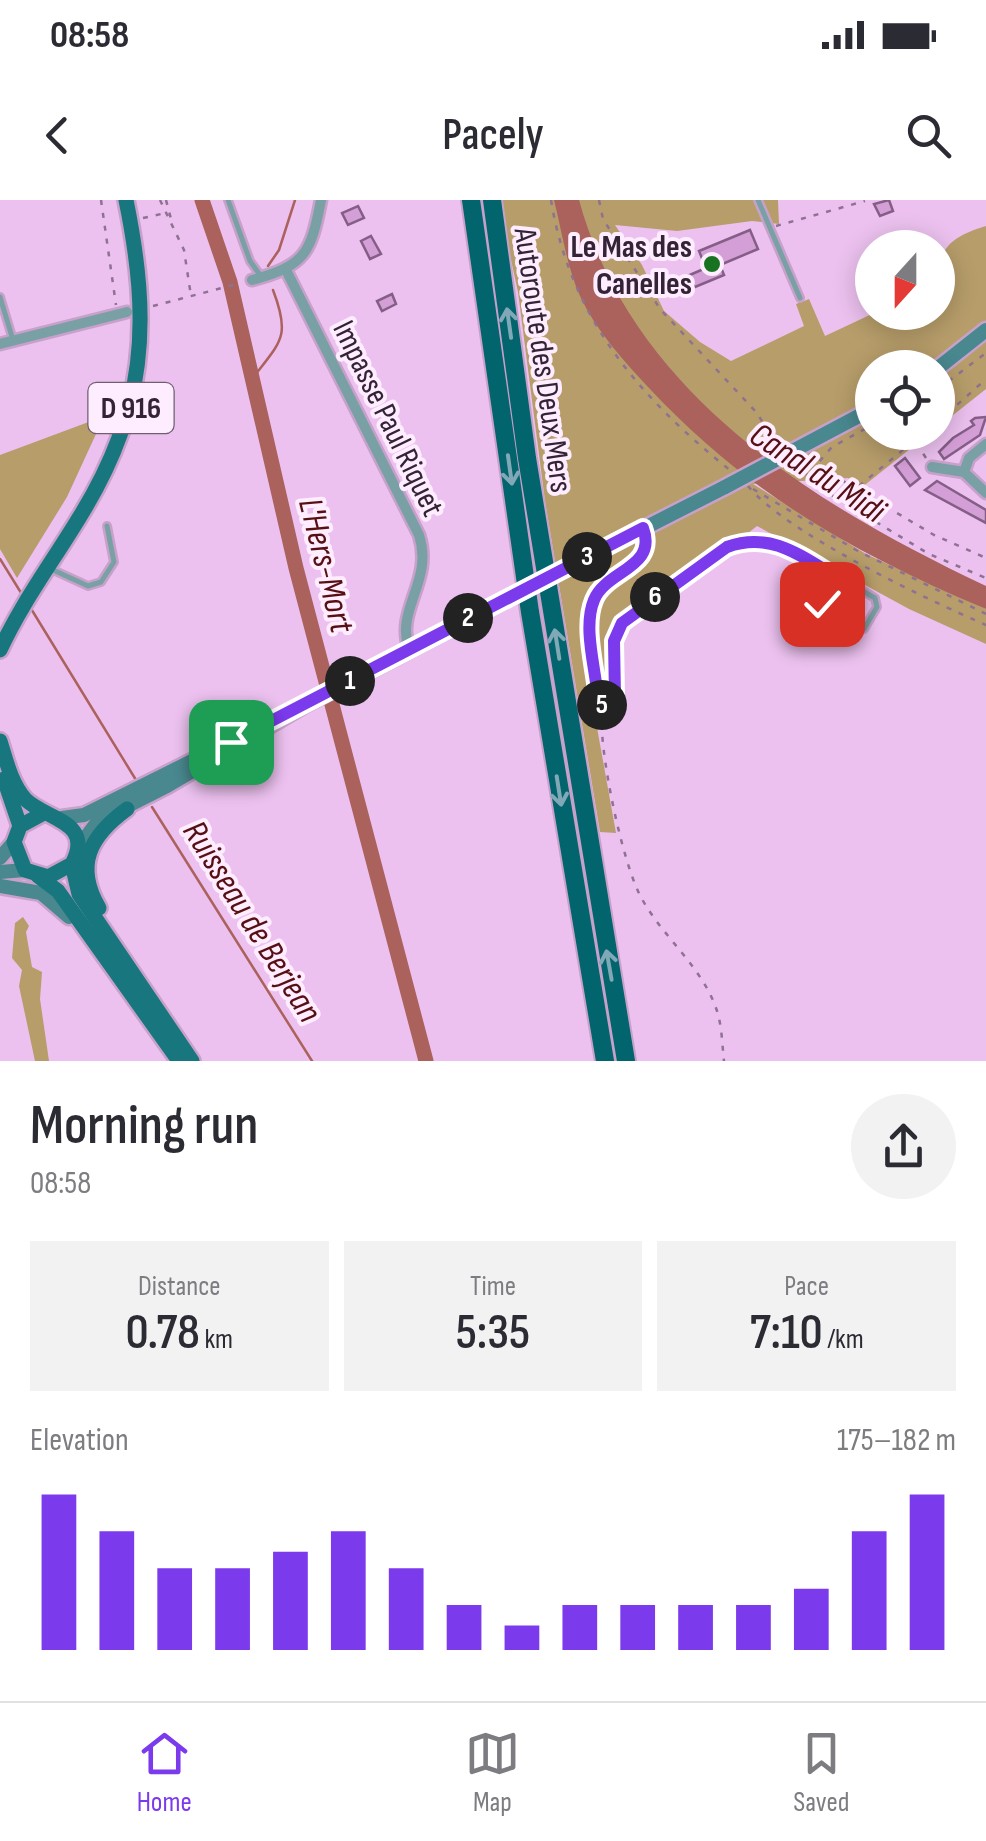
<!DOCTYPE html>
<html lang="en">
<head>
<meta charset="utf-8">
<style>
	:root { --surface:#fff; --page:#f2f2f3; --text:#2b2b33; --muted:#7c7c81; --line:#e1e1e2; --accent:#7c3aed }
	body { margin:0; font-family:"Sofia Sans Condensed",sans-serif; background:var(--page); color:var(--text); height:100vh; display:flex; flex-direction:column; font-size:38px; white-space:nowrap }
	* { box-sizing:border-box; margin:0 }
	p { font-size:32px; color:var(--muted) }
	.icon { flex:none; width:55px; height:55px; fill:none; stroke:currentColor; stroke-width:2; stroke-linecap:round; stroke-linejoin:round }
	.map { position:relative; height:861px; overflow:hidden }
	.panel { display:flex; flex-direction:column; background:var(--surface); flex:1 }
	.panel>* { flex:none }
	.needle { width:65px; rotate:201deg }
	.fabs { position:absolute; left:855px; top:30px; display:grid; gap:20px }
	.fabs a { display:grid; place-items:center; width:100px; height:100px; border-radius:50%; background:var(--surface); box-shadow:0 5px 25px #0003; font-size:50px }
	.pin { position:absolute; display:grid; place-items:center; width:85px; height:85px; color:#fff; margin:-42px; border-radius:20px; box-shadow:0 5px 15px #0006 }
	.km { position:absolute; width:50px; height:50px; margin:-25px; border-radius:50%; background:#222; color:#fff; font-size:28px; line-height:50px; text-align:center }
	.round { display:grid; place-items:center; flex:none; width:105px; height:105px; border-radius:52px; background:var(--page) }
	.headline { display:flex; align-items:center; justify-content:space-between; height:170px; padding:0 30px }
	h1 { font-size:55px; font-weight:600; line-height:75px }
	.figures { display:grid; grid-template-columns:repeat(3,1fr); gap:15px; height:170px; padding:10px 30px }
	.figures div { display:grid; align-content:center; border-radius:0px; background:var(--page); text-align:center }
	.figures b { font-size:50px; font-weight:600 }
	.figures small { font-size:28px; font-weight:400 }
	.figures p { font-size:28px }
	.chart { height:280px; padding:20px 30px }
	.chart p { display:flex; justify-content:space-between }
	.chart svg { width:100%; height:180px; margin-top:10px; stroke:var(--accent); stroke-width:6 }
	.status { display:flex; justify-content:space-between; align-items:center; height:70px; padding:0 50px; background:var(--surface); direction:ltr }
	.status svg { height:28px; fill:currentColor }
	header { display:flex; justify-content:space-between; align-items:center; height:130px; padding:0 30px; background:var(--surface); font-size:45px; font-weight:600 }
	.tab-bar { display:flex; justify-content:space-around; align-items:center; height:140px; border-top:2px solid var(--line); background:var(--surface); font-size:28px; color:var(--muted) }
	.tab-bar a { display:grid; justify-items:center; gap:5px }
	.tab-bar .active { color:var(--accent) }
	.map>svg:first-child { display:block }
	.green { fill:#b79d6a }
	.water { fill:#ab615c }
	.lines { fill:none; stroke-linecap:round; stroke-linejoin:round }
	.stream { stroke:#ab615c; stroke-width:2.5 }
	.river { stroke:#ab615c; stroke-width:15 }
	.building { fill:#d49fd7; stroke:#845e86; stroke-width:2.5 }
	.lane-casing { stroke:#c7a1ca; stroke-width:10 }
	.street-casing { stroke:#c7a1ca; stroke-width:15 }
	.secondary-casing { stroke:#c7a1ca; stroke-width:19 }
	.primary-casing { stroke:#c7a1ca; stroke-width:20 }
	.highway-casing { stroke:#c7a1ca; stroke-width:22 }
	.path { stroke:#8f7191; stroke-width:2.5; stroke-dasharray:5 8; stroke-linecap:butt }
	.lane { stroke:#79a1a5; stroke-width:5 }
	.street { stroke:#79a1a5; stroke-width:10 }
	.secondary { stroke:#49888f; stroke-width:14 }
	.primary { stroke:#18767f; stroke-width:15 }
	.highway { stroke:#02646c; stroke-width:18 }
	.secondary-bridge-casing { stroke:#c7a1ca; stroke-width:19; stroke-linecap:butt }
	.secondary-bridge { stroke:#49888f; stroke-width:14 }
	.oneway { stroke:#80a8b6 }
	.route-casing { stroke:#fff; stroke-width:20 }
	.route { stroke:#7c3aed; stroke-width:12 }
	.poi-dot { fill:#187321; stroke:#feecff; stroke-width:4 }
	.labels { text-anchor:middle; stroke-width:8; stroke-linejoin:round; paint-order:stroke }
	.shield { fill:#feecff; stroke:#705f71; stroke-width:2.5 }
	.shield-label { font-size:30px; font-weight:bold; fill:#332334 }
	.poi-label { font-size:32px; font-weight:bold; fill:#332334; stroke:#feecff; text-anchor:end }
	.street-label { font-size:32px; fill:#332334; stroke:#feecff }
	.water-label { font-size:35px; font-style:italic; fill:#560f12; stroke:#feecff }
</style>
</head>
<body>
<div class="status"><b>08:58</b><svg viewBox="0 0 49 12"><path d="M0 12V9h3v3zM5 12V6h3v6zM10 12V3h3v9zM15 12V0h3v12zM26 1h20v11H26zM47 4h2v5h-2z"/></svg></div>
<header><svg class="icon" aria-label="back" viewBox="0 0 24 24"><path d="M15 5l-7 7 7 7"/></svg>Pacely<svg class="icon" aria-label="search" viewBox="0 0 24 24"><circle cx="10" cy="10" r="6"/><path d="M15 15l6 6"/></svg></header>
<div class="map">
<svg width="986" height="861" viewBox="0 0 986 861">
	<rect width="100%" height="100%" fill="#ecc1ef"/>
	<g class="green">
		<path d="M498,0H778L779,24L752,21L677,31L615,25L642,65L664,111L700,142L731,161L804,126L796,104L809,99L825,136L874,113L938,112C938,63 932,42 986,26V189L938,227V168H872V232L930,233L861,288L848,278L753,284L866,354L986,409V444L909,409L757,326L634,423C606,456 626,490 596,522L616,633L600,632L545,301L518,92Z"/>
		<path d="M94,220L102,221L67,297L17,378L0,349V255Z"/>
		<path d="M23,717L29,726L26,732L32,767L42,772L40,799L49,861H35L19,786L22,770L12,758L15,723Z"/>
	</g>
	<path class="water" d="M554,0H579C632,194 815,305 986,386V409C855,354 747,293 649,188C623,160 597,132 580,96C567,67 562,32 554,0Z"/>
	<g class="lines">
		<g class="stream">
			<path d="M268,66L279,50L295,0"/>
			<path d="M252,179C281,141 291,137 273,90"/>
			<path d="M0,359L23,396"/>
			<path d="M30,407L136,580"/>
			<path d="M152,607L312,861"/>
		</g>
		<path class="river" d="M202,0L230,82L296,368L426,861"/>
	</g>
	<g class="building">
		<path d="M889,0L893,11L880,16L874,4Z"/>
		<path d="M358,6L364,18L348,25L342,13Z"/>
		<path d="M750,30L758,49L720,65L724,75L690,89L685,77L706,68L699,51Z"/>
		<path d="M371,36L381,54L370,59L361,41Z"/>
		<path d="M392,94L396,104L382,111L377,101Z"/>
		<path d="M986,217L980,235L944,259L939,252L953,238L974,225L971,221L975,218Z"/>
		<path d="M905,258L920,278L910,286L895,266Z"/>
		<path d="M937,281L986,310V323L925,290Z"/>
	</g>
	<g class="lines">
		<g class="lane-casing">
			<g id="lane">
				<path d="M228,0L250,61L260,75"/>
				<path d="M758,0L800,98"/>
				<path d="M0,97L13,140"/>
				<path d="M644,330C657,368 605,371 593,401C582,429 597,472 598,502L603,505L615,495C613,476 608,453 616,435C627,406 728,338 759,339C793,341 845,381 875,398L877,407L864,429"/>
				<path d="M51,369L88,386L101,382L114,362L107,326"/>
				<path d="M822,404L839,377"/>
			</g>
		</g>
		<g class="street-casing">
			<g id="street">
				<path d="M287,72L419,335C434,381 395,409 409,449"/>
				<path d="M252,80C305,66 311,53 321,0"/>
				<path d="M0,144L127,112"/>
				<path d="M986,244L969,258L964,272L986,293"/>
				<path d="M932,267L964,272"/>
			</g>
		</g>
		<g class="secondary-casing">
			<g id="secondary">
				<path d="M938,168L986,130"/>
				<path d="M789,253L872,209"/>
				<path d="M574,364L725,287"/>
				<path d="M62,618L84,615L200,557"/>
				<path d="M78,648L98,621L167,586L306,504L499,403"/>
				<path d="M0,658L14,642"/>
				<path d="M0,672L25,670"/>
				<path d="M0,686L41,693L69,717"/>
			</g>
		</g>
		<g class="primary-casing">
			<g id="primary">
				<path d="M0,450C21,404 53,361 79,318C147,209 151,123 126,0"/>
				<path d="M0,541C6,560 11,583 25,599C46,620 95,621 72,664L48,677L25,670L14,642L20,626L44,613"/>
				<path d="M4,579L20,626"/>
				<path d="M72,664L79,694L192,861"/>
				<path d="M38,676L58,691L179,861"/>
				<path d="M99,708C74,665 90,636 127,609"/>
			</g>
		</g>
		<g class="highway-casing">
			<g id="highway">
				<path d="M471,0L530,412L605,861"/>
				<path d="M492,0L527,258L626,861"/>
			</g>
		</g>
		<g class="path">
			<path d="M101,0L116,105"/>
			<path d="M160,0L184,50L191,96"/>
			<path d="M166,0L171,19"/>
			<path d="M551,0C570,118 640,198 731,271"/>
			<path d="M599,0L603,19L660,109L757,213L766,228L765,251"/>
			<path d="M143,18L161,14"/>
			<path d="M776,26L865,1"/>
			<path d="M153,106L241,83"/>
			<path d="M938,189L986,153"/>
			<path d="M938,222L986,179"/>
			<path d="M916,243L928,261"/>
			<path d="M787,268L929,354L986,378"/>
			<path d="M811,271L832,247L872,225"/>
			<path d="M803,274L838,278L934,335L986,358"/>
			<path d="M748,286C786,333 926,399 986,425"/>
			<path d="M859,286L925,232"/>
			<path d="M753,289L856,350L986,414"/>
			<path d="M602,511C598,548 623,667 642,699C663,737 701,766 716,808C722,824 722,844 724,861"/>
		</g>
		<use href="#lane" class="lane"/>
		<use href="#street" class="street"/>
		<use href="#secondary" class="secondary"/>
		<use href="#primary" class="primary"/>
		<use href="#highway" class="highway"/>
		<g class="secondary-bridge-casing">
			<g id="secondary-bridge">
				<path d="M725,287L789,253"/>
				<path d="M499,403L574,364"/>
			</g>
		</g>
		<use href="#secondary-bridge" class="secondary-bridge"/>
	</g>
	<defs><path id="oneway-shaft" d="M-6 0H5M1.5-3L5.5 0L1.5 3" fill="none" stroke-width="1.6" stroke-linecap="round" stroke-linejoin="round" transform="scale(2.5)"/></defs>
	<g class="oneway">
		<use href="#oneway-shaft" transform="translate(509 123) rotate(-98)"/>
		<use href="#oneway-shaft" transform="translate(510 270) rotate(82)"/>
		<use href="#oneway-shaft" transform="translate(557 444) rotate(-99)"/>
		<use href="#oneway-shaft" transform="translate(559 591) rotate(81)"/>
		<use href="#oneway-shaft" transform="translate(609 765) rotate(-100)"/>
	</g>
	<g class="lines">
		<g class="route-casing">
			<path id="route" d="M231,542L643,328C658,368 606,370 594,400C582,429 597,472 598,502L603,505L615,496L614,441L622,423L727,347C771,331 801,356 838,378L822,404"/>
		</g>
		<use href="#route" class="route"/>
	</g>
	<circle class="poi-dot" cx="712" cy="64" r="10"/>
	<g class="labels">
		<rect class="shield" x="88.5" y="183" width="85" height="50" rx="8"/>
		<g class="shield-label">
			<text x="131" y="218">D 916</text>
		</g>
		<g class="poi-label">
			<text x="692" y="57">Le Mas des<tspan x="692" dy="37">Canelles</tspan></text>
		</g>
		<g class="street-label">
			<text transform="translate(544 160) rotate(82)" y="11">Autoroute des Deux Mers</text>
			<text transform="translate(389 218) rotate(64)" y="11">Impasse Paul Riquet</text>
		</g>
		<g class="water-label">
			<text transform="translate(818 272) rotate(33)" y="12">Canal du Midi</text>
			<text transform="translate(327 365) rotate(76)" y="12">L'Hers-Mort</text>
			<text transform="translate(253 721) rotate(58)" y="12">Ruisseau de Berjean</text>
		</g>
	</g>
</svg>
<div class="fabs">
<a><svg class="needle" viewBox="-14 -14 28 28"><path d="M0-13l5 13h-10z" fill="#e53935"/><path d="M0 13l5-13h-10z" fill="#7c7c81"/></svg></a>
<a><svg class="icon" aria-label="locate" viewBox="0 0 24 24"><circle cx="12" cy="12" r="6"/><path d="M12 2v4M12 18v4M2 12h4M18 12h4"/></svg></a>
</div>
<div class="pin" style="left:231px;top:542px;background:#1e9e55"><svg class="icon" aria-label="arrive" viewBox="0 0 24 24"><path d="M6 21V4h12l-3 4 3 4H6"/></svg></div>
<div class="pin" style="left:822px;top:404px;background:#d93025"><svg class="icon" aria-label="check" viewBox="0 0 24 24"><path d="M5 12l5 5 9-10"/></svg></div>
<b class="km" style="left:350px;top:481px">1</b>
<b class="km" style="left:468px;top:418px">2</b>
<b class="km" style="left:587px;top:357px">3</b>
<b class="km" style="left:602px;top:505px">5</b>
<b class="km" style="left:655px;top:397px">6</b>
</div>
<section class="panel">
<div class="headline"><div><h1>Morning run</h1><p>08:58</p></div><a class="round"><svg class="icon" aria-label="share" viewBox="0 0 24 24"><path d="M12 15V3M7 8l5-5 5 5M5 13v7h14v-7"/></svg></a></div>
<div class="figures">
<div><p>Distance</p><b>0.78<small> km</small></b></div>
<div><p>Time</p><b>5:35</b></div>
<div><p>Pace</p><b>7:10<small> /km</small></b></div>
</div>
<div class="chart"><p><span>Elevation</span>175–182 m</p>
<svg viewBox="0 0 160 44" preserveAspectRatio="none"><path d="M5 44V6M15 44V15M25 44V24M35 44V24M45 44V20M55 44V15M65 44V24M75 44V33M85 44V38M95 44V33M105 44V33M115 44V33M125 44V33M135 44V29M145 44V15M155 44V6"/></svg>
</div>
</section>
<nav class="tab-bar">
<a class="active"><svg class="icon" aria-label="home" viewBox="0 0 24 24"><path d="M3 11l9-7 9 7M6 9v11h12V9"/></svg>Home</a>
<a><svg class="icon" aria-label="map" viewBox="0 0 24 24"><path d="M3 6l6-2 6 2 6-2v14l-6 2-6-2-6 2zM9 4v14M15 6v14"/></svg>Map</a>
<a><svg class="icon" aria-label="saved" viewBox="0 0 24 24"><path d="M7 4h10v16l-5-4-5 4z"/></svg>Saved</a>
</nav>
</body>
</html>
